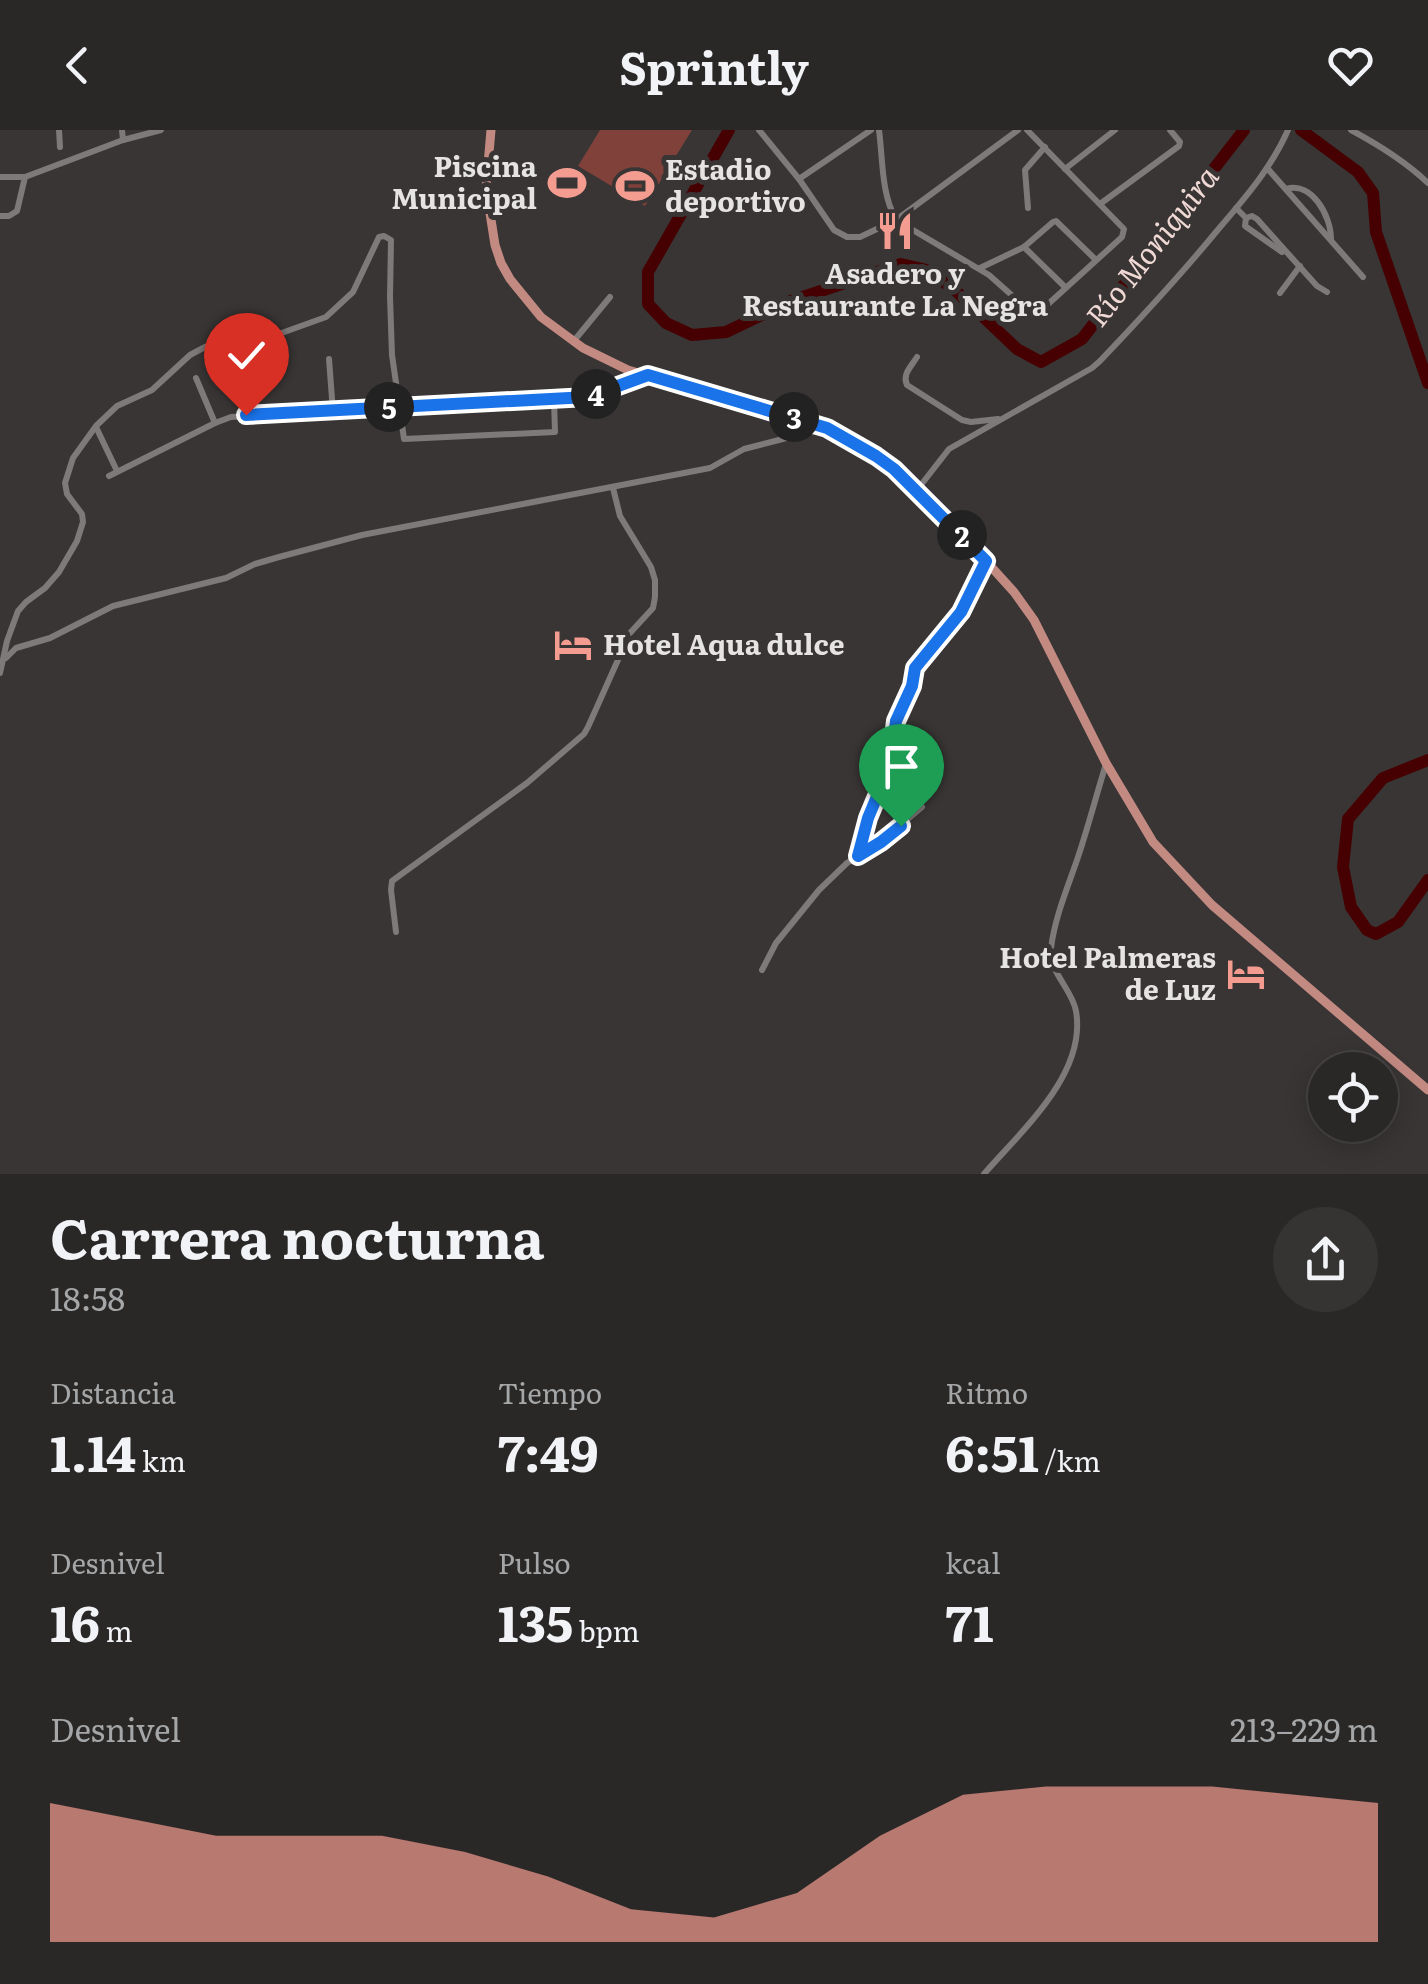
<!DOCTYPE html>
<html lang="es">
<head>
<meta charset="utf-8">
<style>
	:root { --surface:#2a2827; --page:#363433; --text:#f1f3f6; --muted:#a5a6a7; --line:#464444; --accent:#f59c91 }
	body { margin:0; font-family:Literata,serif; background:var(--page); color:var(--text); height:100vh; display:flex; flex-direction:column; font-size:38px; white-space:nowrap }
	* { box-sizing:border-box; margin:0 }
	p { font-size:32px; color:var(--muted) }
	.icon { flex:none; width:55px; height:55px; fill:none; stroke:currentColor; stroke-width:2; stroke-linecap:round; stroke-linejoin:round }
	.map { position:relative; height:1044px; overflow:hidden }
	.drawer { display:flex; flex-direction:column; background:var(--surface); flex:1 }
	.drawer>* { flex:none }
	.tools { position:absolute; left:1308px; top:922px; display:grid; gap:20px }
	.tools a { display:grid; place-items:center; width:90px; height:90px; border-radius:50%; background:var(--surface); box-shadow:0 5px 25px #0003,0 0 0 2px var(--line); font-size:50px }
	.pin { position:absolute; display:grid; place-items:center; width:85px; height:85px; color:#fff; margin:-102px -42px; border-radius:50% 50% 50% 0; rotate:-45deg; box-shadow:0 0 10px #0007 }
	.pin .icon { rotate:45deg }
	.km { position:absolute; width:50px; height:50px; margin:-25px; border-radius:50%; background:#222; color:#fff; font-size:28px; line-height:50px; text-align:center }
	.round { display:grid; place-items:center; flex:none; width:105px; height:105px; border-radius:52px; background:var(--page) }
	.head { display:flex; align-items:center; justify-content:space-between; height:170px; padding:0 50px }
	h1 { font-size:55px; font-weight:700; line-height:75px }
	.stats { display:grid; grid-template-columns:repeat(3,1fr); gap:15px; height:170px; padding:10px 50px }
	.stats div { display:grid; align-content:center }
	.stats b { font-size:50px; font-weight:700 }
	.stats small { font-size:28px; font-weight:400 }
	.stats p { font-size:28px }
	.chart { height:280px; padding:20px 50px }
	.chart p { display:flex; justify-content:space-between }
	.chart svg { width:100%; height:180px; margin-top:10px; fill:var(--accent); opacity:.7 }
	header { display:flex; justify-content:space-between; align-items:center; height:130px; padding:0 50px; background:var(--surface); font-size:45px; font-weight:700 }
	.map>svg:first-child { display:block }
	.pitch { fill:#80413a }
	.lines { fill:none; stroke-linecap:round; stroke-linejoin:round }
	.river { stroke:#470002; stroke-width:12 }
	.minor { stroke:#7e7a79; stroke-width:6 }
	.major { stroke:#c38a82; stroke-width:9 }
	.route-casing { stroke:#fff; stroke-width:20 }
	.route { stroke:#1a73e8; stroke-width:12 }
	.labels { text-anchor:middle; stroke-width:10; stroke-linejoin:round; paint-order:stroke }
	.poi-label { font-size:28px; font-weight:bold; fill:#e6e4e3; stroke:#383534; text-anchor:end }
	.water-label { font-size:30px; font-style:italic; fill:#f0d9d5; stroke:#383534 }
</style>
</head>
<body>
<header><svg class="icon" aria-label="back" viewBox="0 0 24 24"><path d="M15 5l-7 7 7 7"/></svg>Sprintly<svg class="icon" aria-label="heart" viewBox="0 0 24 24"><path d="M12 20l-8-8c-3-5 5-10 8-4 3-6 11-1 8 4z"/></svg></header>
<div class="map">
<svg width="1428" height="1044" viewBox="0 0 1428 1044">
	<rect width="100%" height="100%" fill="#383534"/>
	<path class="pitch" d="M600,0H692L645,76L578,36Z"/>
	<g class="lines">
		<g class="river">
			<path d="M729,0L648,142V174L666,193L692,205L726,202L791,171L901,134L927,140L956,161L1017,219L1041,232L1082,209L1244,0"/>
			<path d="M1301,0L1358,42L1373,63L1376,102L1428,253"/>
			<path d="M1428,630L1383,648L1348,689L1343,737L1351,777L1367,800L1376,804L1398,792L1428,750"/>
		</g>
		<g class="minor">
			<path d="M59,0L60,17"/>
			<path d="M122,0L123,10"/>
			<path d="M759,0L799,49L834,100L847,107H860L896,90L1018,0"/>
			<path d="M879,0C883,30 881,63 896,90L989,145L1035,186L1122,107L1124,99L1027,0"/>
			<path d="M1351,0C1379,15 1405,31 1428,53"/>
			<path d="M1267,38L1363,147"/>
			<path d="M1065,39L1115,0"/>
			<path d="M0,47H25L123,10L161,0"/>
			<path d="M799,49L871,0"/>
			<path d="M1286,59C1312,51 1331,86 1331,109"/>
			<path d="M1100,74L1179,16L1180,12L1170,0"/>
			<path d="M1028,78L1025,40L1045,17"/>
			<path d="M1236,78L1246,88L1252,86L1257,89L1317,156L1327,162"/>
			<path d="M0,86H9L17,81L25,47"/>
			<path d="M1246,88L1245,96L1282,122"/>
			<path d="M1024,117L1065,157"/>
			<path d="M980,138L1024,117L1053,92L1056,91L1096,130"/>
			<path d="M1280,163L1300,136"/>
			<path d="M573,212L610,167"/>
			<path d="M917,227C911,237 902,244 907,255L962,290L971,292L998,289"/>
			<path d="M329,229L333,282"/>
			<path d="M196,248L215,293"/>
			<path d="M254,285L258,235"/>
			<path d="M96,297L117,341"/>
			<path d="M109,346L215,293L231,287L588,267L647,246"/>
			<path d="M917,360L949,319L1092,238L1100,231C1140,189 1179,147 1216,102C1243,70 1271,39 1288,0"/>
			<path d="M6,528L16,518L50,508L113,476L226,448L255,434L279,427L362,405L710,338L744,319L825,298"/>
			<path d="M0,543L7,511L18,481L26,472L45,458L59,442L77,411L83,392L82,384L67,364L65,353L73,328L96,296L117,276L152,260L190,225L205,217L223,212L276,205L326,187L353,162L379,107L384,106L391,110L390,167L392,225L404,309L555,302L554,270"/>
			<path d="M858,726L868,688L891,633L896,591L911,555L915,538L961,482L974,460L986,431"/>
			<path d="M396,802L391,760L392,751L527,653L584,604L588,597L630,503L653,478L655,467V450L651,437L620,386L613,358"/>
			<path d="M762,840L776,813L819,760L847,733L881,712L922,677"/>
			<path d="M984,1044C1021,1001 1087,944 1076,881C1072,859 1048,841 1051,818C1055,787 1067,759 1077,730C1088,698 1096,666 1106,634"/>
		</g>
		<path class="major" d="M491,0L486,58L495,115L501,133L510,149L541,187L583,218L628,240L827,298L876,326L894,339L966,409L1014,462L1034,490L1106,633L1153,712L1212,775L1428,960"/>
	</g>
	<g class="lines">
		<g class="route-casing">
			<path id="route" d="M246,285L588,267L648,245L827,298L876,326L894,339L986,431L961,482L915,538L912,556L896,591L891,633L868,688L858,726L881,712L901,696"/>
		</g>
		<use href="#route" class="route"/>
	</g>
	<defs>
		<g id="stadium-bare" transform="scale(3)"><path d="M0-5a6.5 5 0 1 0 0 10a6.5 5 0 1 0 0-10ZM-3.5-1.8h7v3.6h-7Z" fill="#f59c91" stroke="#383534" stroke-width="2.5" paint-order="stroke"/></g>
		<g id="restaurant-bare" transform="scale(3)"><path d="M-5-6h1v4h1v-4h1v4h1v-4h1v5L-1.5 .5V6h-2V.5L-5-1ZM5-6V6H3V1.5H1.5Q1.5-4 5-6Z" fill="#f59c91" stroke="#383534" stroke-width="2.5" paint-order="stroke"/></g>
		<g id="hotel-bare" transform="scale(3)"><path d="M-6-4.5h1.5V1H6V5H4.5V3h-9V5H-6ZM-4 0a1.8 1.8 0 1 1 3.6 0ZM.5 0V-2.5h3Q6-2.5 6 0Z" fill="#f59c91" stroke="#383534" stroke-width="2.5" paint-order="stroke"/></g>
	</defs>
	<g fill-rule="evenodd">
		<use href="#stadium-bare" x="567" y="53"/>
		<use href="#stadium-bare" x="635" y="56"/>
		<use href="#restaurant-bare" x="895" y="101"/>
		<use href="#hotel-bare" x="573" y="515"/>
		<use href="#hotel-bare" x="1246" y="844"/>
	</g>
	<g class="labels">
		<g class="poi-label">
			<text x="537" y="47">Piscina<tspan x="537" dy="32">Municipal</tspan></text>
			<text x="665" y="50" text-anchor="start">Estadio<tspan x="665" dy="32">deportivo</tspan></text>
			<text x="895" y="154" text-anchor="middle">Asadero y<tspan x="895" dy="32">Restaurante La Negra</tspan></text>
			<text x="603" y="525" text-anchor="start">Hotel Aqua dulce</text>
			<text x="1216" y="838">Hotel Palmeras<tspan x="1216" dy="32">de Luz</tspan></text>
		</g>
		<g class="water-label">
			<text transform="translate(1153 117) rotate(-52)" y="10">Río Moniquira</text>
		</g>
	</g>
</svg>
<div class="tools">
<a><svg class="icon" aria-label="locate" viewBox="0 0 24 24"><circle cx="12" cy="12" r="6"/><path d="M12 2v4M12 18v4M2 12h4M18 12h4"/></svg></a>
</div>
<div class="pin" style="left:901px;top:696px;background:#1e9e55"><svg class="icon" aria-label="arrive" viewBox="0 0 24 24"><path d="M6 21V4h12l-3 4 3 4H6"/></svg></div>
<div class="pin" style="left:246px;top:285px;background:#d93025"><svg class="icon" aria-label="check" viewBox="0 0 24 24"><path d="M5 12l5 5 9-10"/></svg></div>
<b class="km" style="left:962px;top:405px">2</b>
<b class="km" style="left:794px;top:287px">3</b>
<b class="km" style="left:596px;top:264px">4</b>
<b class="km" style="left:389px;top:277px">5</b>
</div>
<section class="drawer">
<div class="head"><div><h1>Carrera nocturna</h1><p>18:58</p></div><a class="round"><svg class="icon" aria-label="share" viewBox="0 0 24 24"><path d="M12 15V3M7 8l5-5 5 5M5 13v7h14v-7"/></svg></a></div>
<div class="stats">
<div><p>Distancia</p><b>1.14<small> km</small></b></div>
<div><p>Tiempo</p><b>7:49</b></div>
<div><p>Ritmo</p><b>6:51<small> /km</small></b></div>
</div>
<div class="stats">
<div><p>Desnivel</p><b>16<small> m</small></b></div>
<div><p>Pulso</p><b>135<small> bpm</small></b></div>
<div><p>kcal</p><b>71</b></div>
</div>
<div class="chart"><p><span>Desnivel</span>213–229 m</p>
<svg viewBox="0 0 160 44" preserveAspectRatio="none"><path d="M0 44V10L10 14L20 18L30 18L40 18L50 22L60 28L70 36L80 38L90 32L100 18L110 8L120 6L130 6L140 6L150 8L160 10V44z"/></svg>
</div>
</section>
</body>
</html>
